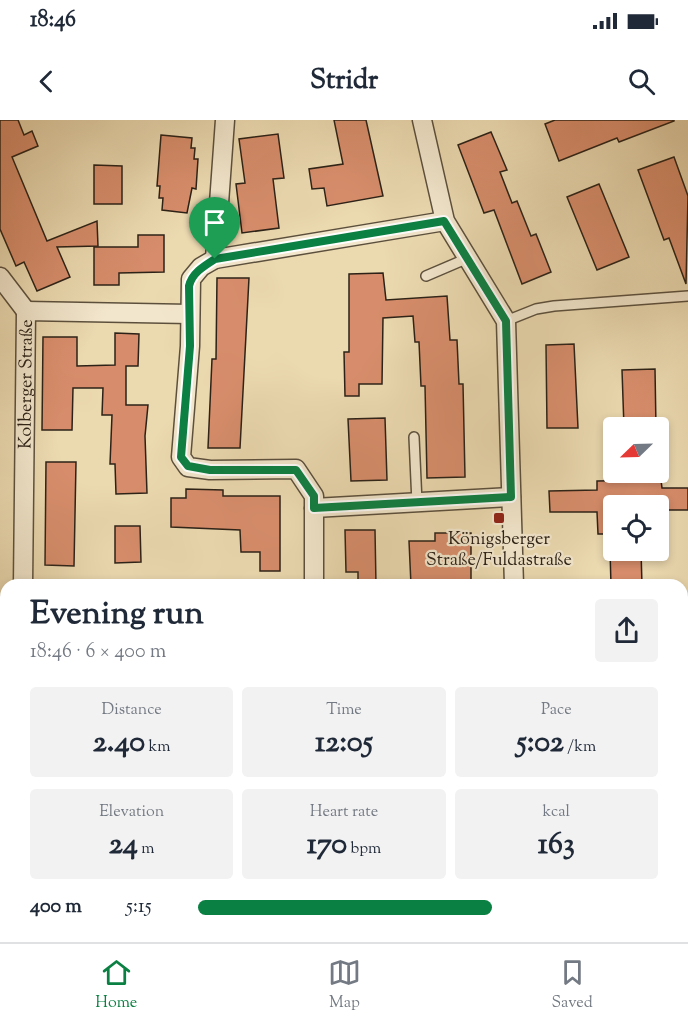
<!DOCTYPE html>
<html lang="en">
<head>
<meta charset="utf-8">
<style>
	:root { --surface:#fff; --page:#f2f2f3; --text:#1f2937; --muted:#747a83; --line:#e0e1e3; --accent:#0b8043 }
	body { margin:0; font-family:"Sorts Mill Goudy",serif; background:var(--page); color:var(--text); height:100vh; display:flex; flex-direction:column; font-size:22px; white-space:nowrap }
	* { box-sizing:border-box; margin:0 }
	p { font-size:20px; color:var(--muted) }
	.icon { flex:none; width:33px; height:33px; fill:none; stroke:currentColor; stroke-width:2; stroke-linecap:round; stroke-linejoin:round }
	.map { position:relative; flex:1; overflow:hidden }
	.panel { position:absolute; left:0px; top:459px; width:688px; height:363px; display:flex; flex-direction:column; background:var(--surface); border-radius:18px 18px 0 0; box-shadow:0 3px 9px #0003 }
	.panel>* { flex:none }
	.needle { width:39px; rotate:247deg }
	.buttons { position:absolute; left:603px; top:297px; display:grid; gap:12px }
	.buttons a { display:grid; place-items:center; width:66px; height:66px; border-radius:6px; background:var(--surface); box-shadow:0 3px 9px #0003; font-size:30px }
	.pin { position:absolute; display:grid; place-items:center; width:51px; height:51px; color:#fff; margin:-62px -26px; border-radius:50% 50% 50% 0; rotate:-45deg; box-shadow:0 0 6px #0007 }
	.pin .icon { rotate:45deg }
	.round { display:grid; place-items:center; flex:none; width:63px; height:63px; border-radius:6px; background:var(--page) }
	.summary { display:flex; align-items:center; justify-content:space-between; height:102px; padding:0 30px }
	h1 { font-size:33px; font-weight:800; line-height:45px }
	.metrics { display:grid; grid-template-columns:repeat(3,1fr); gap:9px; height:102px; padding:6px 30px }
	.metrics div { display:grid; align-content:center; border-radius:6px; background:var(--page); text-align:center }
	.metrics b { font-size:30px; font-weight:800 }
	.metrics small { font-size:16px; font-weight:400 }
	.metrics p { font-size:16px }
	ul { padding:0 30px; list-style:none; font-size:20px }
	li { display:grid; grid-template-columns:96px 72px 1fr; align-items:center; height:45px }
	li i { height:15px; border-radius:8px; background:var(--accent) }
	.status { display:flex; justify-content:space-between; align-items:center; height:42px; padding:0 30px; background:var(--surface); direction:ltr }
	.status svg { height:16px; fill:currentColor }
	header { display:flex; justify-content:space-between; align-items:center; height:78px; padding:0 30px; background:var(--surface); font-size:27px; font-weight:800 }
	.menu { display:flex; justify-content:space-around; align-items:center; height:84px; border-top:2px solid var(--line); background:var(--surface); font-size:16px; color:var(--muted) }
	.menu a { display:grid; justify-items:center; gap:3px }
	.menu .active { color:var(--accent) }
	.map>svg:first-child { display:block }
	.green { fill:#b8bf8b; stroke:#727051; stroke-width:1.5 }
	.building { fill:#d78d6b; stroke:#2c2217; stroke-width:1.5 }
	.lines { fill:none; stroke-linecap:round; stroke-linejoin:round }
	.service-casing { stroke:#5c503d; stroke-width:12 }
	.minor-casing { stroke:#5c503d; stroke-width:21 }
	.path { stroke:#2c2217; stroke-width:3; stroke-dasharray:1.5 3; stroke-linecap:butt }
	.service { stroke:#f2e6cc; stroke-width:9 }
	.minor { stroke:#f2e6cc; stroke-width:18 }
	.route-casing { stroke:#fff; stroke-width:12 }
	.route { stroke:#0b8043; stroke-width:8 }
	.poi-dot { fill:#8f2418; stroke:#f2e6cc; stroke-width:2 }
	.labels { text-anchor:middle; stroke-width:4.5; stroke-linejoin:round; paint-order:stroke }
	.street-label { font-size:18px; fill:#2c2217; stroke:#f2e6cc }
	.poi-label { font-size:18px; fill:#2c2217; stroke:#f2e6cc }
</style>
</head>
<body>
<div class="status"><b>18:46</b><svg viewBox="0 0 49 12"><path d="M0 12V9h3v3zM5 12V6h3v6zM10 12V3h3v9zM15 12V0h3v12zM26 1h20v11H26zM47 4h2v5h-2z"/></svg></div>
<header><svg class="icon" aria-label="back" viewBox="0 0 24 24"><path d="M15 5l-7 7 7 7"/></svg>Stridr<svg class="icon" aria-label="search" viewBox="0 0 24 24"><circle cx="10" cy="10" r="6"/><path d="M15 15l6 6"/></svg></header>
<div class="map">
<svg width="688" height="822" viewBox="0 0 688 822">
	<rect width="100%" height="100%" fill="#ebd9b0"/>
	<filter id="stains"><feTurbulence type="fractalNoise" baseFrequency=".00333" numOctaves="4"/><feColorMatrix values="0 0 0 0 .2 0 0 0 0 .09 0 0 0 0 .02 0 0 0 .5 -.17"/></filter>
	<radialGradient id="worn" r=".72"><stop offset=".6" stop-color="#630" stop-opacity="0"/><stop offset="1" stop-color="#630" stop-opacity=".3"/></radialGradient>
	<path class="green" d="M0,586H6V816H28V822H0Z"/>
	<g class="building">
		<path d="M0,0H18L24,15L32,11L38,26L12,37L47,121L97,101L98,126L57,127L70,157L37,171L24,142L16,146L0,109Z"/>
		<path d="M334,0H366L383,76L327,86L324,68L312,69L309,49L343,44Z"/>
		<path d="M555,0H674V1L619,22L617,18L559,41L545,4Z"/>
		<path d="M491,12L507,50L500,52L512,83L517,81L531,116L536,114L551,152L522,164L494,90L484,93L458,25Z"/>
		<path d="M278,14L284,58L273,59L279,108L242,113L236,64L245,63L239,19Z"/>
		<path d="M161,15L192,18L191,28H195L194,39H198L196,69L192,68L187,93L162,90L163,78H159L160,66H157Z"/>
		<path d="M674,37L688,76L686,164L669,118L664,120L638,50Z"/>
		<path d="M94,45L122,46V84H94Z"/>
		<path d="M599,64L629,137L597,150L567,77Z"/>
		<path d="M138,115H164V152L119,153V165H94V127H138Z"/>
		<path d="M383,153L386,180L447,176L450,220H457L459,264H463L465,357L427,358L425,266H421L419,222H415L413,196L383,198L382,264H359V276H345L344,232H349V154Z"/>
		<path d="M217,158H249L240,328H208L212,239H216Z"/>
		<path d="M115,213L139,214L138,246H126V285H148L145,316L147,373L116,374L115,344H110L112,295H102L103,268H73L72,310H42L43,217H77V246L115,245Z"/>
		<path d="M574,224L578,308H547L546,225Z"/>
		<path d="M655,249L656,308H624L622,250Z"/>
		<path d="M385,298L387,360L351,361L348,299Z"/>
		<path d="M46,342H76L74,446L45,445Z"/>
		<path d="M661,360L662,368H688V390H658V386H614V414H598L597,392H550L549,371L597,370V361Z"/>
		<path d="M186,369L223,370V376H280V451H260V432H241L240,410L171,407V378H186Z"/>
		<path d="M115,406H140L141,442L115,443Z"/>
		<path d="M345,410H375L376,465H358V452H346Z"/>
		<path d="M435,413H471V465H411L409,421H435Z"/>
		<path d="M610,430H641L642,465H611Z"/>
	</g>
	<g class="lines">
		<g class="service-casing">
			<g id="service">
				<path d="M426,156L468,138"/>
				<path d="M506,201L536,189L554,186L688,176"/>
				<path d="M414,317L417,383"/>
			</g>
		</g>
		<g class="minor-casing">
			<g id="minor">
				<path d="M422,0L445,101L506,201L514,465"/>
				<path d="M215,139L225,0"/>
				<path d="M0,157L26,191"/>
				<path d="M314,388L511,377"/>
				<path id="s1" d="M23,465L26,191L190,194"/>
				<path d="M314,465V376L296,349L210,350L188,347L181,337L190,226L191,159L201,147L215,139L445,101"/>
				<path d="M682,507L688,501"/>
				<path d="M682,640H688"/>
				<path d="M250,816V822"/>
				<path d="M523,816V822"/>
				<path d="M48,822L49,816"/>
			</g>
		</g>
		<path class="path" d="M0,554H6"/>
		<use href="#service" class="service"/>
		<use href="#minor" class="minor"/>
	</g>
	<g class="lines">
		<g class="route-casing">
			<path id="route" d="M444,101L506,201L511,377L314,388V376L296,350H210L188,346L181,337L190,226L189,166C192,153 204,146 215,139Z"/>
		</g>
		<use href="#route" class="route"/>
	</g>
	<rect class="poi-dot" x="493" y="392" width="12" height="12" rx="3"/>
	<g class="labels">
		<g class="street-label">
			<text dy="6" stroke="none"><textPath href="#s1" startOffset="201">Kolberger Straße</textPath></text>
		</g>
		<g class="poi-label">
			<text x="499" y="424">Königsberger<tspan x="499" dy="21">Straße/Fuldastraße</tspan></text>
		</g>
	</g>
	<rect width="100%" height="100%" filter="url(#stains)"/>
	<rect width="100%" height="100%" fill="url(#worn)"/>
</svg>
<div class="buttons">
<a><svg class="needle" viewBox="-14 -14 28 28"><path d="M0-13l5 13h-10z" fill="#e53935"/><path d="M0 13l5-13h-10z" fill="#747a83"/></svg></a>
<a><svg class="icon" aria-label="locate" viewBox="0 0 24 24"><circle cx="12" cy="12" r="6"/><path d="M12 2v4M12 18v4M2 12h4M18 12h4"/></svg></a>
</div>
<div class="pin" style="left:215px;top:139px;background:#1e9e55"><svg class="icon" aria-label="arrive" viewBox="0 0 24 24"><path d="M6 21V4h12l-3 4 3 4H6"/></svg></div>
<section class="panel">
<div class="summary"><div><h1>Evening run</h1><p>18:46 · 6 × 400 m</p></div><a class="round"><svg class="icon" aria-label="share" viewBox="0 0 24 24"><path d="M12 15V3M7 8l5-5 5 5M5 13v7h14v-7"/></svg></a></div>
<div class="metrics">
<div><p>Distance</p><b>2.40<small> km</small></b></div>
<div><p>Time</p><b>12:05</b></div>
<div><p>Pace</p><b>5:02<small> /km</small></b></div>
</div>
<div class="metrics">
<div><p>Elevation</p><b>24<small> m</small></b></div>
<div><p>Heart rate</p><b>170<small> bpm</small></b></div>
<div><p>kcal</p><b>163</b></div>
</div>
<ul>
<li><b>400 m</b>5:15<i style="width:64%"></i></li>
</ul>
</section>
</div>
<nav class="menu">
<a class="active"><svg class="icon" aria-label="home" viewBox="0 0 24 24"><path d="M3 11l9-7 9 7M6 9v11h12V9"/></svg>Home</a>
<a><svg class="icon" aria-label="map" viewBox="0 0 24 24"><path d="M3 6l6-2 6 2 6-2v14l-6 2-6-2-6 2zM9 4v14M15 6v14"/></svg>Map</a>
<a><svg class="icon" aria-label="saved" viewBox="0 0 24 24"><path d="M7 4h10v16l-5-4-5 4z"/></svg>Saved</a>
</nav>
</body>
</html>
